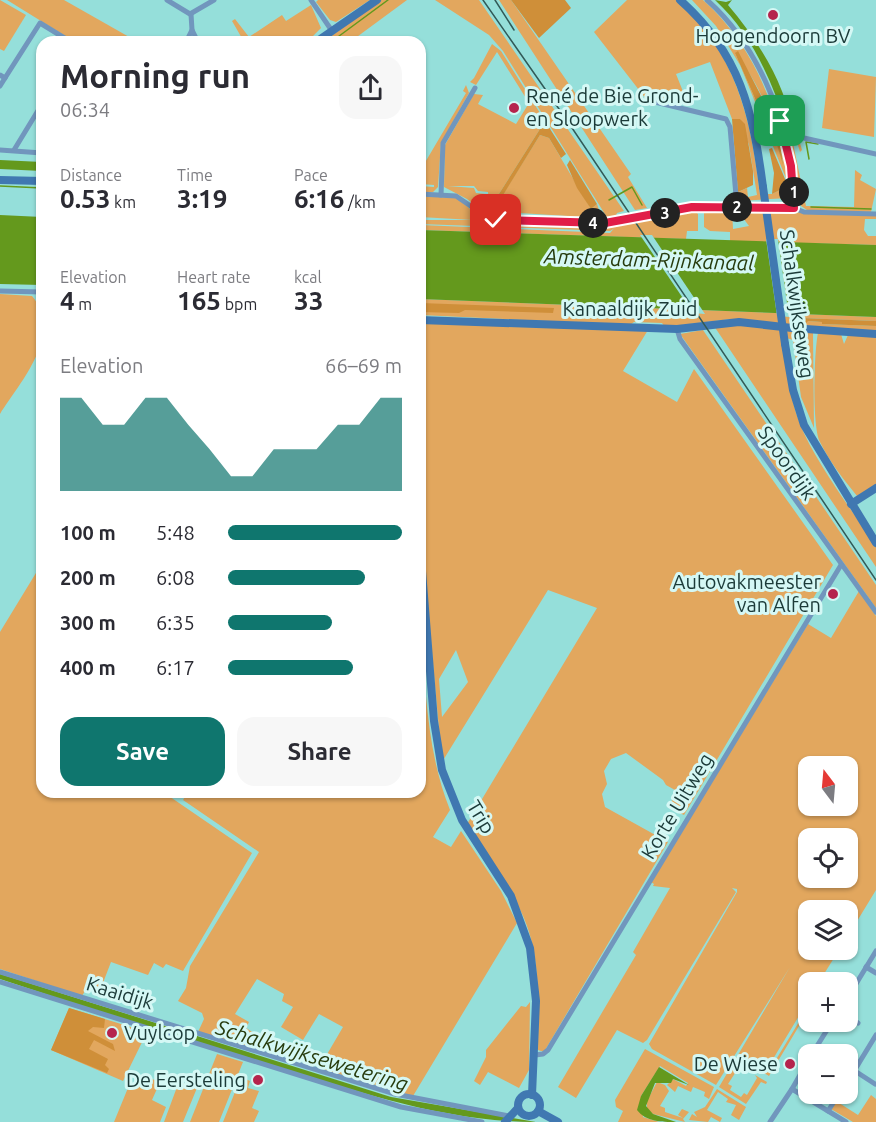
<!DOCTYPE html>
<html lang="en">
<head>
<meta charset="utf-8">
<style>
	:root { --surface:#fff; --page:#f7f7f7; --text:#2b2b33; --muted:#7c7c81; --accent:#0f766e }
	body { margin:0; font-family:Ubuntu,sans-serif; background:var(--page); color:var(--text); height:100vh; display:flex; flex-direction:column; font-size:22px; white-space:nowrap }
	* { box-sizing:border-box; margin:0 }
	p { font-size:20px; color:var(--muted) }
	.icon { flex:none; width:33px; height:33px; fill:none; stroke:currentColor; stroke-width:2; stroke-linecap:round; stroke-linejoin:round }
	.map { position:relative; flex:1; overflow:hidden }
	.details { position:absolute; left:36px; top:36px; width:390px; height:762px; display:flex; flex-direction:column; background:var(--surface); border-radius:18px; box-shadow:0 2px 4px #0004 }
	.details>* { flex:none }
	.needle { width:39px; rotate:344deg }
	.buttons { position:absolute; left:798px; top:756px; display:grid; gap:12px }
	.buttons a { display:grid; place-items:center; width:60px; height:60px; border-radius:12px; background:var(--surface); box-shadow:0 2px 4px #0004; font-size:30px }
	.pin { position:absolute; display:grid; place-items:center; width:51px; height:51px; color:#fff; margin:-26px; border-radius:12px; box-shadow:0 3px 9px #0006 }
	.km { position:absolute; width:30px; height:30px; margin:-15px; border-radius:50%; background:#222; color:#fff; font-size:16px; line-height:30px; text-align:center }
	.round { display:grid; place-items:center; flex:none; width:63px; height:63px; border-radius:18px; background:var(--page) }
	.overview { display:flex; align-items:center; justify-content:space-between; height:102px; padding:0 24px }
	h1 { font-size:33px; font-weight:700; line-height:45px }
	.stats { display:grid; grid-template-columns:repeat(3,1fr); gap:9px; height:102px; padding:6px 24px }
	.stats div { display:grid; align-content:center }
	.stats b { font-size:26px; font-weight:700 }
	.stats small { font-size:16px; font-weight:400 }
	.stats p { font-size:16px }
	.chart { height:168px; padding:12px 24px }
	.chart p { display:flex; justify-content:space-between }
	.chart svg { width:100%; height:108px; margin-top:6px; fill:var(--accent); opacity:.7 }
	.button { display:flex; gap:12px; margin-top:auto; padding:12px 24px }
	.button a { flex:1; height:69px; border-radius:18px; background:var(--accent); color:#fff; font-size:24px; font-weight:700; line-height:69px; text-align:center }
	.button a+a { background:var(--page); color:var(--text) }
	ul { padding:0 24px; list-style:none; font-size:20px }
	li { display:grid; grid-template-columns:96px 72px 1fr; align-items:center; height:45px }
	li i { height:15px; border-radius:8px; background:var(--accent) }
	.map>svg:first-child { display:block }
	.green { fill:#e2a75e; fill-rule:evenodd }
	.forest { fill:#cf8f39 }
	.water { fill:#64991d }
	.pier { fill:#95dfda }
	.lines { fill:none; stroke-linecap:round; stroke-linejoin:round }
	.stream { stroke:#64991d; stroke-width:1.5 }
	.street { stroke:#7196bd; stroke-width:5 }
	.secondary { stroke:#4078b1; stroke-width:8 }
	.rail { stroke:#325a57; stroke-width:1.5 }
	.secondary-bridge { stroke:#4078b1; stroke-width:8 }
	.route-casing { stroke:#fff; stroke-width:12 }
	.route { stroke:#e11d48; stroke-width:8 }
	.poi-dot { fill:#b5244d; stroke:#d5f8f5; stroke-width:2 }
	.labels { text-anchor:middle; stroke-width:6; stroke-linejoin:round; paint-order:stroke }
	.poi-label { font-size:20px; fill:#1b3a38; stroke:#d5f8f5; text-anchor:end }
	.street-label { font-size:20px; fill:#1b3a38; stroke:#d5f8f5 }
	.water-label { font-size:21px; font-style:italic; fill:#273c0e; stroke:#d5f8f5 }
</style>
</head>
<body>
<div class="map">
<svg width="876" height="1122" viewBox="0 0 876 1122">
	<rect width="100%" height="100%" fill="#95dfda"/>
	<g class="green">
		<path d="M0,0L26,15L4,51L0,49Z"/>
		<path d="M7,0H64L138,42H75Z"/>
		<path d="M318,0H370L336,22L330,20L316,2Z"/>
		<path d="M381,0H407L350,42H323Z"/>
		<path d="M435,0H479L624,211L617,213L614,221L608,219L503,51L489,35Z"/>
		<path d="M499,0H511L631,174L628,177L647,208L635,210Z"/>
		<path d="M627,0H676C736,51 751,119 760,194H772L788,186V198L739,201L738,192L747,188L748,197L757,195L749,145L740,119H732L710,62L676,74L688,104L655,98L646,99L594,32Z"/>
		<path d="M692,0H703C760,51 781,120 792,193L740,65L716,26ZM735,53C756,79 768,107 778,140H780L783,163L767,111L760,110Z"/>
		<path d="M311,5L321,28L307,42H241L243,40L232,21L235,19L249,37L282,15L286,21Z"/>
		<path d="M492,44L501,51L545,121L497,197L500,199L540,135L549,138L591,209L597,204L602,219L599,221L491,217L467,199L444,187L445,145L474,94L483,95L478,104L516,124L529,103L497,52L476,85L470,82L474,78ZM448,186H474L478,191L488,192L489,211L583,217L489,215L486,194L476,193L474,188Z"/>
		<path d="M829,69L876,77L874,137L822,128Z"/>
		<path d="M466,85L469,93L441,143L438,187L433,192H420V186L434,187V185L420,184V171L466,93L463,91Z"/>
		<path d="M795,139L799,140L802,150L800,152L797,142L793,143L806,206L854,207L855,170L862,175L860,180L876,189L871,212L807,210L801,206L789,145L790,141Z"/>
		<path d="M420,196L457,198L480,217L491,222L615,225V228L610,231L420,224V220H473L420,217Z"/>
		<path d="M707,209L732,210L733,229L749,226L743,218L744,210L876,216V219H865L864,230L868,236H876V245L730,241V232L710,231L704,227V213Z"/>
		<path d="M694,210L698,214V231H687L686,239L420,230V225L610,233L617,225Z"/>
		<path d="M0,294L32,296C64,334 21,381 0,414Z"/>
		<path d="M420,299L876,317V321L802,318L808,321L823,322L822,324L876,326V331L796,326L731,319L665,327L662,323L634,322L630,325L420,315Z"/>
		<path d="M420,323L648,330L623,371L677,402L694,369L833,565L684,815L671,809L672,799L679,803L682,794L666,785L663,780L626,753L611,759L604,771L607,784L602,794L605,807L668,842L544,1052L538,1050C538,1002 542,949 518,906C503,878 484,851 467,824L597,608L548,590L442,762L420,521ZM456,650L468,682L442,717L439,679Z"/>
		<path d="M741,325L813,333L814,428L801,397L793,340L783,337C787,366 789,397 800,424C815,462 853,511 876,547V567L714,326Z"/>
		<path d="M703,330L876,585V608L680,334Z"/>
		<path d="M818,333L841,334L844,344L848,335L876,337V485L857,496C844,480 829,461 820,442C812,426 814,351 818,333Z"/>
		<path d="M39,568L42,569V792H163L252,853L183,971L166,964L163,968L154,963L148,975L111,962L101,988L89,984L82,996L0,969V632Z"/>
		<path d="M859,591L876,616V890L848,936V910H808V950H839L819,982H808V1001L767,1069L769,1071L808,1007V1011L769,1076L746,1062L744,1065L741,1064L728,1084L732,1086L730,1090L741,1097L744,1093L747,1095L757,1078L755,1075L767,1082L766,1084L761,1082L746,1104L719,1087L790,967L716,1085L652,1049L649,1044L737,892V889L732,888L736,892L647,1040L643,1043L617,1030L576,1098L558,1087L636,955L633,952L670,888L653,886L654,884L651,882L808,624L831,638ZM808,766H848V806H808ZM808,838H848V878H808Z"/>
		<path d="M420,623C426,687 426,750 450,810L433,837L451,847L461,831L501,891L517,923L413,1096L319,1068L343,1027L319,1014L303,1040L281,1027L293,1007L282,1001L284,994L257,979L235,1014L249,1022L246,1028L254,1033L252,1038L257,1040L251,1047L198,1032L204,1019L202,1013L178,1001L186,988L190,966L259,852L183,800L188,792H420Z"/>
		<path d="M530,1002L529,1070L519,1088L488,1072L480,1085L474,1081L486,1057V1050L521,1006L526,1007Z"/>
		<path d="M69,1008L147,1032L123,1081L51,1050Z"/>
		<path d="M645,1049L714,1087L709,1099L704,1096L705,1092L693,1087L691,1092L678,1086L675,1092L667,1085L673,1079L686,1086L688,1083L660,1066L641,1096L643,1117L659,1122H618L623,1111L616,1107L615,1100Z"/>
		<path d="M217,1054L243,1062L219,1122H190Z"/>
		<path d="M241,1077L250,1081L248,1088L259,1091L252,1108L259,1111L254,1122H223Z"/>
		<path d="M152,1079L160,1082L152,1100L166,1107L160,1122H114L130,1083L149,1086Z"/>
		<path d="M177,1081L197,1088L183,1122H164L177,1087Z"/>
		<path d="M657,1082L665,1085L669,1091L660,1106L665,1108V1112L683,1118L678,1115L682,1109L689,1112L683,1119L685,1122L653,1114L647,1109V1101Z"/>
		<path d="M717,1089L746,1107L739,1120L731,1115L736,1105L726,1102L728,1099L718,1092L707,1110L722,1118L720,1122L711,1117L708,1122L689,1120L692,1114L697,1117L694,1112L705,1107Z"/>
		<path d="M871,1095L876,1099V1122H853L831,1109L836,1101L858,1115Z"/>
	</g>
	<g class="forest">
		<path d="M511,0H565L571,8L539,38Z"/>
		<path d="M738,51L770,113L778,139H780L783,165L767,111L760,110L735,53Z"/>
		<path d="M732,119H740L745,124L753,171V185L738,192Z"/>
		<path d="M545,121L566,154L561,158L549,138L540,135L500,200L497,197Z"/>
		<path d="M772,148L788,186L772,194L774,173L769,149Z"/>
		<path d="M570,160L597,204L591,209L577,188L567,165Z"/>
		<path d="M420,303L554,308L553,313L465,310L459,313L420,312Z"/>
		<path d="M802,318L876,321V326L822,324V322L808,321L805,324L800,323Z"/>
		<path d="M69,1008L105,1019L104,1028L93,1027L88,1031L113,1044L115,1051L94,1040L89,1049L108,1059L105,1065L109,1069L107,1073L51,1050Z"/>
	</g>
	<g class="water">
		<path d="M715,0L726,2L732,0L728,5C758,40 787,86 793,132H789C772,83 754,36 715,0Z"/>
		<path d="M0,160L42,162V171L0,169Z"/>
		<path d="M0,215L42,217V285L0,284Z"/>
		<path d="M420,230L876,245V317L420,299Z"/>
		<path d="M0,974L391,1097L536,1122C444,1122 357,1091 270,1065C179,1037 89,1009 0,979Z"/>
		<path d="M659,1067L689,1085L673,1079L671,1083H655L646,1106L653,1114L676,1122C662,1122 646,1122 637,1110L641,1096Z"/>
	</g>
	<g class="pier">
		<path d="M640,235H652L705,314L693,313Z"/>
		<path d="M766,239H778L789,317L777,316Z"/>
	</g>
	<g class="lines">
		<g class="stream">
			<path d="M331,42L388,0"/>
			<path d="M809,159L806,142L818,144"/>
			<path d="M0,186L42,188"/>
			<path d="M609,200L632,187L642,205"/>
			<path d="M811,207L871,209"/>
		</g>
		<g class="street">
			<path d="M167,0L190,14L214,0"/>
			<path d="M311,0L332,31"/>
			<path d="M707,0C755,42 785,113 792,176C793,187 796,198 794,208"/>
			<path d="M191,14L192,30"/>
			<path d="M186,42L192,30L198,42"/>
			<path d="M0,75L5,78L40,23L71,42"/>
			<path d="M0,86L5,78"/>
			<path d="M655,102L726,119L730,127L737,207"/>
			<path d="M785,139L795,136L876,154"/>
			<path d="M0,150L42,153"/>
			<path d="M14,150L42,104"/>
			<path d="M420,194L456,196L491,220L605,223L691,207L794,208L804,212L876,214"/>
			<path d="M441,195L443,143L475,88"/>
			<path d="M0,291L42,292"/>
			<path d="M677,329L680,339L876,612"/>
			<path d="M866,967L876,973"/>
			<path d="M0,972L395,1094L509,1116"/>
			<path d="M0,982L401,1107L482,1122"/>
			<path d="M848,997L876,951"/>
			<path d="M848,1016L858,1023"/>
			<path d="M812,1054L832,1022"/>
			<path d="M535,1055L543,1054L548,1050L841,565"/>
			<path d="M855,1071L875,1084"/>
			<path d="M848,1081L876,1035"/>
			<path d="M792,1089L808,1061"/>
			<path d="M828,1111L839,1094"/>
			<path d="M770,1122L792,1089L846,1122"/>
		</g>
		<g class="secondary">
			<path d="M680,0C740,53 753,111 763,187"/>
			<path d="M316,42L377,0"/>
			<path d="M0,180L42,181"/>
			<path d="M420,320L677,329L739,322L792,328L876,334"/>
			<path d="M785,344L793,390L804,425L876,543"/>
			<path d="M851,504L876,488"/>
			<path d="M420,546L434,721L442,770L462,820L511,896L530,948L536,1001L532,1095"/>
			<circle cx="529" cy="1105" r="11"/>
			<path d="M538,1111L558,1122"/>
			<path d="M505,1122L518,1108"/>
		</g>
		<g class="rail">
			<path d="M483,0L566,119L876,580"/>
			<path d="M495,0L514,30"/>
		</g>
		<path class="secondary-bridge" d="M763,187L785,344"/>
	</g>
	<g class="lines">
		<g class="route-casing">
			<path id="route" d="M496,220L605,223L692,207L794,208L791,166L780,121"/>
		</g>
		<use href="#route" class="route"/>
	</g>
	<g class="poi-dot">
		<circle cx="773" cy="15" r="6"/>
		<circle cx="514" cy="108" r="6"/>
		<circle cx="833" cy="594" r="6"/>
		<circle cx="112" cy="1033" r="6"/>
		<circle cx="790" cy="1064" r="6"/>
		<circle cx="258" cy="1080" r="6"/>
	</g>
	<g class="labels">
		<g class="poi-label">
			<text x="773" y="43" text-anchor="middle">Hoogendoorn BV</text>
			<text x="526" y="103" text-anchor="start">René de Bie Grond-<tspan x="526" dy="23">en Sloopwerk</tspan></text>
			<text x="821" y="589">Autovakmeester<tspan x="821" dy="23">van Alfen</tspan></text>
			<text x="124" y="1040" text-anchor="start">Vuylcop</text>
			<text x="778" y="1071">De Wiese</text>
			<text x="246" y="1087">De Eersteling</text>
		</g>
		<g class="street-label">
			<text transform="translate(797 304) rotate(82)" y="7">Schalkwijkseweg</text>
			<text x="630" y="316">Kanaaldijk Zuid</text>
			<text transform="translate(787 463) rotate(55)" y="7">Spoordijk</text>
			<text transform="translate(677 806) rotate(-59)" y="7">Korte Uitweg</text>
			<text transform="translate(481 817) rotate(59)" y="7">Trip</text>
			<text transform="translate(120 993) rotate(17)" y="7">Kaaidijk</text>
		</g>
		<g class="water-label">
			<text transform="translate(649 260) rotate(2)" y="7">Amsterdam-Rijnkanaal</text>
			<text transform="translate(312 1056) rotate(17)" y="7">Schalkwijksewetering</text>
		</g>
	</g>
</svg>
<div class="buttons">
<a><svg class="needle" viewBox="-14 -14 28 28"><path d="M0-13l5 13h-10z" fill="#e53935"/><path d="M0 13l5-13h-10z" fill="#7c7c81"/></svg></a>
<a><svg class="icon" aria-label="locate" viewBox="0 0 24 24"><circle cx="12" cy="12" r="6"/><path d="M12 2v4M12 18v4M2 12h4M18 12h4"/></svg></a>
<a><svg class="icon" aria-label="layers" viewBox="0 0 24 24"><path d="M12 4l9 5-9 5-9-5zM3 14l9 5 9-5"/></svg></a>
<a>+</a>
<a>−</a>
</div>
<div class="pin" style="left:780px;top:121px;background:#1e9e55"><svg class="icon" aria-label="arrive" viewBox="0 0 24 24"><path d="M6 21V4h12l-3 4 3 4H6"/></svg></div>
<div class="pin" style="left:496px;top:220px;background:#d93025"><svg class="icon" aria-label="check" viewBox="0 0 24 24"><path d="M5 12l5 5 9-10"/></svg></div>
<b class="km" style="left:794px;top:192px">1</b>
<b class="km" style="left:737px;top:207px">2</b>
<b class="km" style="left:665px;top:213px">3</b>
<b class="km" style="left:593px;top:223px">4</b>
<section class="details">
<div class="overview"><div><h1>Morning run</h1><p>06:34</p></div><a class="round"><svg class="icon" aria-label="share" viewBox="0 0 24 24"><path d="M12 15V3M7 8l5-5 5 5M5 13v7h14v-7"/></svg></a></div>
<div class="stats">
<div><p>Distance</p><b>0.53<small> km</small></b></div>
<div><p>Time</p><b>3:19</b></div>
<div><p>Pace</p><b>6:16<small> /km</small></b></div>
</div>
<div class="stats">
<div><p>Elevation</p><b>4<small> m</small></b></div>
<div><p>Heart rate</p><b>165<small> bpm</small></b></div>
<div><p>kcal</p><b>33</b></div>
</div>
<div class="chart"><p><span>Elevation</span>66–69 m</p>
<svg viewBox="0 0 160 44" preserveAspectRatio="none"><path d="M0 44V6L10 6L20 17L30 17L40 6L50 6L60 17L70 27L80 38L90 38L100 27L110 27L120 27L130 17L140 17L150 6L160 6V44z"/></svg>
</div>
<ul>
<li><b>100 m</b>5:48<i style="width:100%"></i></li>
<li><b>200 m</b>6:08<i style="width:79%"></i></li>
<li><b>300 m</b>6:35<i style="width:60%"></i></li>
<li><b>400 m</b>6:17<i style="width:72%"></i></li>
</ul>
<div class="button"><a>Save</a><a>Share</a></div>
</section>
</div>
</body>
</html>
